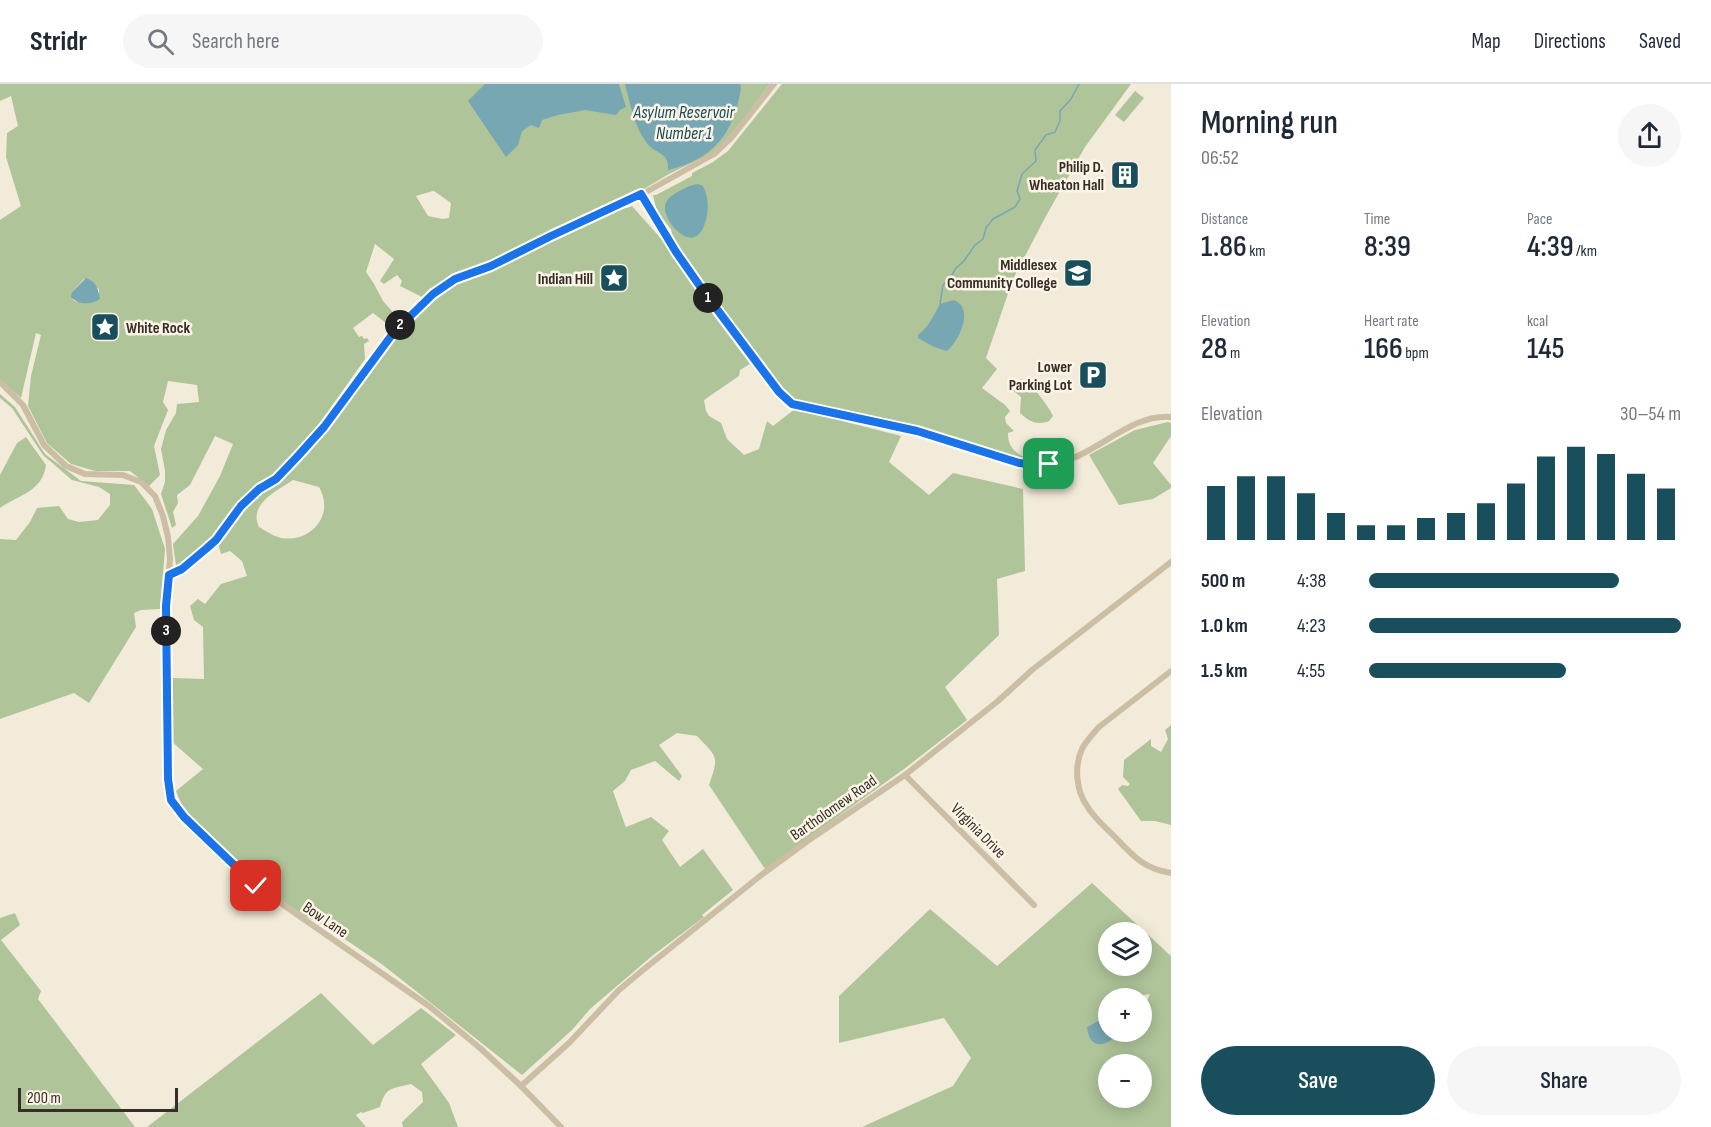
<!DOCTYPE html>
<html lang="en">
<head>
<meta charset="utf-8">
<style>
	:root { --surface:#fff; --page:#f6f6f7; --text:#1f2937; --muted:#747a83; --line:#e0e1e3; --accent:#194e5c }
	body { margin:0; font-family:"Sofia Sans Condensed",sans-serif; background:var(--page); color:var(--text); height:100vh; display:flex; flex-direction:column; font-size:22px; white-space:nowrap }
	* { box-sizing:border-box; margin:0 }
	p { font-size:20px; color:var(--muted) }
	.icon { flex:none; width:33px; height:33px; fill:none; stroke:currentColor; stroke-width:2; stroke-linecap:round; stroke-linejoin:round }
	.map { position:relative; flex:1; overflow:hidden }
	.side { display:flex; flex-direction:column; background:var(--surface); width:540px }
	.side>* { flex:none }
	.tools { position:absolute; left:1098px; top:838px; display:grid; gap:12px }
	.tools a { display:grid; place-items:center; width:54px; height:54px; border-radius:50%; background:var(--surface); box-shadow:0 3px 15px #0003; font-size:30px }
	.scale { position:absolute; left:18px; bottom:15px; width:160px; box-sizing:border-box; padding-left:6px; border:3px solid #372f27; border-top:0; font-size:16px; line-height:21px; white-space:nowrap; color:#372f27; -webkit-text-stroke:4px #fbf4e7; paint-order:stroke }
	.pin { position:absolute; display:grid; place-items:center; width:51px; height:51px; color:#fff; margin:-26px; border-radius:12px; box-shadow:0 3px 9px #0006 }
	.km { position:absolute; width:30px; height:30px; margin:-15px; border-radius:50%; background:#222; color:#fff; font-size:16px; line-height:30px; text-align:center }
	.round { display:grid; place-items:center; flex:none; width:63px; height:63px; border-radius:32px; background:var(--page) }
	.head { display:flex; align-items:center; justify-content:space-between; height:102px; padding:0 30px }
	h1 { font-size:33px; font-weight:600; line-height:45px }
	.figures { display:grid; grid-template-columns:repeat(3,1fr); gap:9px; height:102px; padding:6px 30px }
	.figures div { display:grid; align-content:center }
	.figures b { font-size:30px; font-weight:600 }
	.figures small { font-size:16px; font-weight:400 }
	.figures p { font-size:16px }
	.chart { height:168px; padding:12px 30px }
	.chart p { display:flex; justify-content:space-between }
	.chart svg { width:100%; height:108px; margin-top:6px; stroke:var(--accent); stroke-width:6 }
	.primary-button { display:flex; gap:12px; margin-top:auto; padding:12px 30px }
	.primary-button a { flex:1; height:69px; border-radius:36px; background:var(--accent); color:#fff; font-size:24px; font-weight:600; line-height:69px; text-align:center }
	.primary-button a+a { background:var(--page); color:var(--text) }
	ul { padding:0 30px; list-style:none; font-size:20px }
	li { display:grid; grid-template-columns:96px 72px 1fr; align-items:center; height:45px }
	li i { height:15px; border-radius:8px; background:var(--accent) }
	header { display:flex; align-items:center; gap:36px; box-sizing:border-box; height:84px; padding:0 30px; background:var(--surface); border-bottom:2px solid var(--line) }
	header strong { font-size:28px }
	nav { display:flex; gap:33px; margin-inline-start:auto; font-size:21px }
	.search { width:420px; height:54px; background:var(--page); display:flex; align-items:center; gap:15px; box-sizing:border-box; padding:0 21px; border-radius:33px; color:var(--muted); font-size:22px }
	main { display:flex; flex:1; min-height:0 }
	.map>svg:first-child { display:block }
	.green { fill:#afc499; fill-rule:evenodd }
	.water { fill:#77a7b3 }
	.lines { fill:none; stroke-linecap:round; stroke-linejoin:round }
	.stream { stroke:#77a7b3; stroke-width:1.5 }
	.street { stroke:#ccbda5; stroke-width:6 }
	.route-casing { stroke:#fff; stroke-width:12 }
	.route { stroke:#1a73e8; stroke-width:8 }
	.labels { text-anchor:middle; stroke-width:5; stroke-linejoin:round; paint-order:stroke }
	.poi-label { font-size:16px; font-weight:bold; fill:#372f27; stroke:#fbf4e7; text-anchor:end }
	.street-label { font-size:16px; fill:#372f27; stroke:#fbf4e7 }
	.water-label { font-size:18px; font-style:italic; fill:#194e5c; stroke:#fbf4e7 }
</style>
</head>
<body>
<header>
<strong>Stridr</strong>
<div class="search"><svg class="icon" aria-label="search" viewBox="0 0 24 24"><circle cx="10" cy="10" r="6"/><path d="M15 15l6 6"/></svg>Search here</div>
<nav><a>Map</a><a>Directions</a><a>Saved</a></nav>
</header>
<main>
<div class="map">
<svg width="1171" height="1043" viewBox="0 0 1171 1043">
	<rect width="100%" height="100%" fill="#f3ebda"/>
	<g class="green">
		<path d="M0,0H770L724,60L708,71L669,90L637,109L520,167L473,183L446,196L424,214L400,202L402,197L397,191L384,200L380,197L394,175L375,160L366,188L374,200L383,217L399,235L391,243L373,229L353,244L359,253L362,252L364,255L367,254L369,257L364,260L365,275L312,350L274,390L246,410L212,454L177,488L173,460L198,432L220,392L233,360L215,352L190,401L177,411L178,419L173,428L176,441L172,444L161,410L165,398V387L161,365L166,346L176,329L177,320L199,318L197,301L168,297L163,318L168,326L154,362L160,391L149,402L130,387H95L71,380L47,359L28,322L31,292L41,251L36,249L21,314L0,296V136L21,122L6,73L7,49L18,42L11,12L0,17ZM433,107H434L451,119L449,134L442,135L428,132L416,112ZM84,195L99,205V211L77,218L73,216L72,208Z"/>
		<path d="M782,0H1131L1085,63L1046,132L1013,195L986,274L997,285L982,304L1005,321L1010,327L1005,333L1006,339L1014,347L1008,349C1008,365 1016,368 1028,376L793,316L771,289L743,251L713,215L673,154L671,145L657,128L653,111H656L692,92V89L713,78L728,67Z"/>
		<path d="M1135,7L1144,14L1124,38L1115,31Z"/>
		<path d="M632,122L672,167L714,232L750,280L740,286L739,292L704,316L706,327L709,332L721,339L727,355L744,371L759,365L767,337L773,342L795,325L901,352L889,378L929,411L953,389L1023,405L1025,487L997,495L999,551L945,603L967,636L904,685L765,785L709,701C719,672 718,674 697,652L677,649L659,661L682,692L679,697L655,677L631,686L625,697L613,707L625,741L626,743L651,733L669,747L662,756L680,783L703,765L733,806L702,831L704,833L652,872L590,925L572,946L522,991L383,881L324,841L306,833L271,809L188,729L183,724L176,707L203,685L170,656L173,594L204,595L203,543L194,536L190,522L198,515L205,520L221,500L247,492L242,477L230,467L221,470L217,455L238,429L263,407L281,397L309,369L406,242L453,201L475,190L524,172L581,143L622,124H627ZM293,396L319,403C335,430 312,459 281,454C273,452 266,447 259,443C248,420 277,407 293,396Z"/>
		<path d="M1020,295L1029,297C1036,308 1048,321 1053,332L1049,337C1036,342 1029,337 1020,329L1021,313L1010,304L1009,301L1016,299Z"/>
		<path d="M0,310L15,323L45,370L81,397L134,401L152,425L165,465L160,525L141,526L134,529L136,543L89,619L74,609L0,635V455L16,456L30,438L37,424L59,422L68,435L79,438L98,436L110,421V410L99,403L72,396L43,371L12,324L0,314Z"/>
		<path d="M1168,338L1171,339V352L1153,379L1171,401V404L1153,415L1119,421L1089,371L1135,346Z"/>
		<path d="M26,353L46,381C42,408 20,410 0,424V391L17,359Z"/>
		<path d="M1171,641V741L1155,737H1141L1118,705L1122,701L1128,702L1130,700L1123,693L1124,676L1151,655V662L1161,668L1168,655L1165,646Z"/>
		<path d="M1092,799L1171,872V1043H862L953,1002L971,974L944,934L839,959V912L930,825L997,882ZM1108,849H1142V882H1108ZM1150,910L1142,928L1144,930L1142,936V948H1121L1115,953L1087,943L1103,934L1108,933V915H1131L1134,913ZM1108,981H1142V1014H1108Z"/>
		<path d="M15,829L20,841L1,856L41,907L38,915L135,1043H0V834Z"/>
		<path d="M321,909L373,961L421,924L456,951L421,980L449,1019L458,1043H403L402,1038L423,1018L422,1008L411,1000C392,1005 386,1002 380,1023L363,1029L361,1028L356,1031L366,1043H147Z"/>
	</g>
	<g class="water">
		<path d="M485,0H619L626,23L620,26L616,31L585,26L558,31L542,36L539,44L531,41L522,47L518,61L506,73L468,17Z"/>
		<path d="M625,0H740L741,4C734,49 714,75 668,86C670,67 655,71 646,58C634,41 630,20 625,0Z"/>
		<path d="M698,100L703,102C709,113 709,127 705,139C694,174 663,137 665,123C666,115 670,113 676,109C683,105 689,101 698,100Z"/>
		<path d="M86,194C97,198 98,205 100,215C91,221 78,221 71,213L72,208Z"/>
		<path d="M954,216C975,225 959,257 947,267L934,263L918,254V251C928,244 934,231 940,220Z"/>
		<path d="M1108,933V948H1121C1108,961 1090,969 1087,943L1103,934Z"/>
	</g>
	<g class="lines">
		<path class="stream" d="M940,220L943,201L950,194L956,184L964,177L975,161L983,155L986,144L993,135L1015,123L1020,115L1017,107L1022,90L1036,77L1035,66L1046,51L1055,48L1060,37V27L1071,15L1079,0"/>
		<g class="street">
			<path d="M641,110L676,168L704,208L779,308L792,319C833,331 876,336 917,347C958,359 1007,384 1049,380C1093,377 1127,329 1171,333"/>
			<path d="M0,298L23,321L44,361L66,382L85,390L123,391L141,398L155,412L163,432L168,453L170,475L166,522L168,695L171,716L184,733L256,802L429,922L480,964L521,1002L561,1043"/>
			<path d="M169,491L182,485L207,464L216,456L241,422L259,405L276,395L297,373L324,343L394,248L433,210L455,195L491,182L512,173L551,151L646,108L714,70L732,53L774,0"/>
			<path d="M1171,587L1099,643C1093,650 1086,657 1082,665C1074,683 1076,706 1087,722C1094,734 1105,743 1115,753C1133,772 1144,785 1171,789"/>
			<path d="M905,691L1034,821"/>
			<path d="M521,1002L569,959L619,906L643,886L760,792L809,756L905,691L998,617L1032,586L1171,478"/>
		</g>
	</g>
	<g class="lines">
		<g class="route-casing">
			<path id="route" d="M256,802L184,733L171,716L168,695L167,609L166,522L169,491L182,485L207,464L216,456L241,422L259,405L276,395L297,373L324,343L394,248L433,210L455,195L491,182L551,152L641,110L676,168L704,208L779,308L792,320L917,347L1019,379L1035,381L1049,380"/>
		</g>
		<use href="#route" class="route"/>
	</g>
	<defs>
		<g id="building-square" transform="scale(1.5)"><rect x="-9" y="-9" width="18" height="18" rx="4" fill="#194e5c" stroke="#fbf4e7"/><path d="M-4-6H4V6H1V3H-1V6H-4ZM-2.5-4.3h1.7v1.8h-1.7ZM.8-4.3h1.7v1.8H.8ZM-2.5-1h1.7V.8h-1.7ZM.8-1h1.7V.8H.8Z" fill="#fff"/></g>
		<g id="university-square" transform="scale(1.5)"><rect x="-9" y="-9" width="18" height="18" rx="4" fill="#194e5c" stroke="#fbf4e7"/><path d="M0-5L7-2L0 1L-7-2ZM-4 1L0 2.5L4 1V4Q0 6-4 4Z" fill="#fff"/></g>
		<g id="sight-square" transform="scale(1.5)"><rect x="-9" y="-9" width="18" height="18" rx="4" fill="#194e5c" stroke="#fbf4e7"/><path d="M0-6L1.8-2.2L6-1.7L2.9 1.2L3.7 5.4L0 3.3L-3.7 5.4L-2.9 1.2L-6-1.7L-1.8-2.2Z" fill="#fff"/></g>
		<g id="parking-square" transform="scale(1.5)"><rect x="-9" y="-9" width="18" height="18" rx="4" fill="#194e5c" stroke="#fbf4e7"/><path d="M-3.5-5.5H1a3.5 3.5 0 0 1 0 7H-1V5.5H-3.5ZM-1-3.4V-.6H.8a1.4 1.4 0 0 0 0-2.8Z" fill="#fff"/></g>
	</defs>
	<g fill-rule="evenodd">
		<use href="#building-square" x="1125" y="91"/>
		<use href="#university-square" x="1078" y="189"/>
		<use href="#sight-square" x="614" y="194"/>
		<use href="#sight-square" x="105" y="243"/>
		<use href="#parking-square" x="1093" y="291"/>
	</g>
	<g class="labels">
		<g class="poi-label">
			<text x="1104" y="88">Philip D.<tspan x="1104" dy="18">Wheaton Hall</tspan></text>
			<text x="1057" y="186">Middlesex<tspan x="1057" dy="18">Community College</tspan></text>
			<text x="593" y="200">Indian Hill</text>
			<text x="126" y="249" text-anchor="start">White Rock</text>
			<text x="1072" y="288">Lower<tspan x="1072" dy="18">Parking Lot</tspan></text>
		</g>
		<g class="street-label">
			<text transform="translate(833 723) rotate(-35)" y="6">Bartholomew Road</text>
			<text transform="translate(979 746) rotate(45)" y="6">Virginia Drive</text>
			<text transform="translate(326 835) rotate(34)" y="6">Bow Lane</text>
		</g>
		<g class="water-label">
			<text x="684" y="34">Asylum Reservoir<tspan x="684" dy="21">Number 1</tspan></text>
		</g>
	</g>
</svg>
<div class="tools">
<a><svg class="icon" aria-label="layers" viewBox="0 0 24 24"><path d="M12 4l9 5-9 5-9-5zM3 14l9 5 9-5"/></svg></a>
<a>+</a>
<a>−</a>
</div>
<div class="scale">200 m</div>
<div class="pin" style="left:1049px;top:380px;background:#1e9e55"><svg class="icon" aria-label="arrive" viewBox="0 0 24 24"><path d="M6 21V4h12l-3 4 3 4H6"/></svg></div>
<div class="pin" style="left:256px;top:802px;background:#d93025"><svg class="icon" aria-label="check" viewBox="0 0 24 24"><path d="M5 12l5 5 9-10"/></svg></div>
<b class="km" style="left:708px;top:214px">1</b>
<b class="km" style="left:400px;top:241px">2</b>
<b class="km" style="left:166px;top:547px">3</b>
</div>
<section class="side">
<div class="head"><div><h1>Morning run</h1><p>06:52</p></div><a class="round"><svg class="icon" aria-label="share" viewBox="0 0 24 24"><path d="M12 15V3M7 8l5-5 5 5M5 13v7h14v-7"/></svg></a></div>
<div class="figures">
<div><p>Distance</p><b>1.86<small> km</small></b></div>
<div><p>Time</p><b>8:39</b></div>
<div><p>Pace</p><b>4:39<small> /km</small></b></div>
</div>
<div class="figures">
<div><p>Elevation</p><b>28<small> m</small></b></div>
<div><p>Heart rate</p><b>166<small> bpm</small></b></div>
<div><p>kcal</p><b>145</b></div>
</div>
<div class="chart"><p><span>Elevation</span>30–54 m</p>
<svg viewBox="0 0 160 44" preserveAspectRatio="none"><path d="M5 44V22M15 44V18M25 44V18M35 44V25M45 44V33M55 44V38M65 44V38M75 44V35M85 44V33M95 44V29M105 44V21M115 44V10M125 44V6M135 44V9M145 44V17M155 44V23"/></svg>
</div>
<ul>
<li><b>500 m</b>4:38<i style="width:80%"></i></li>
<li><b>1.0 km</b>4:23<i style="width:100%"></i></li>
<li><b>1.5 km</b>4:55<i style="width:63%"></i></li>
</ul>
<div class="primary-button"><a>Save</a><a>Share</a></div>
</section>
</main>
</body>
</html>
